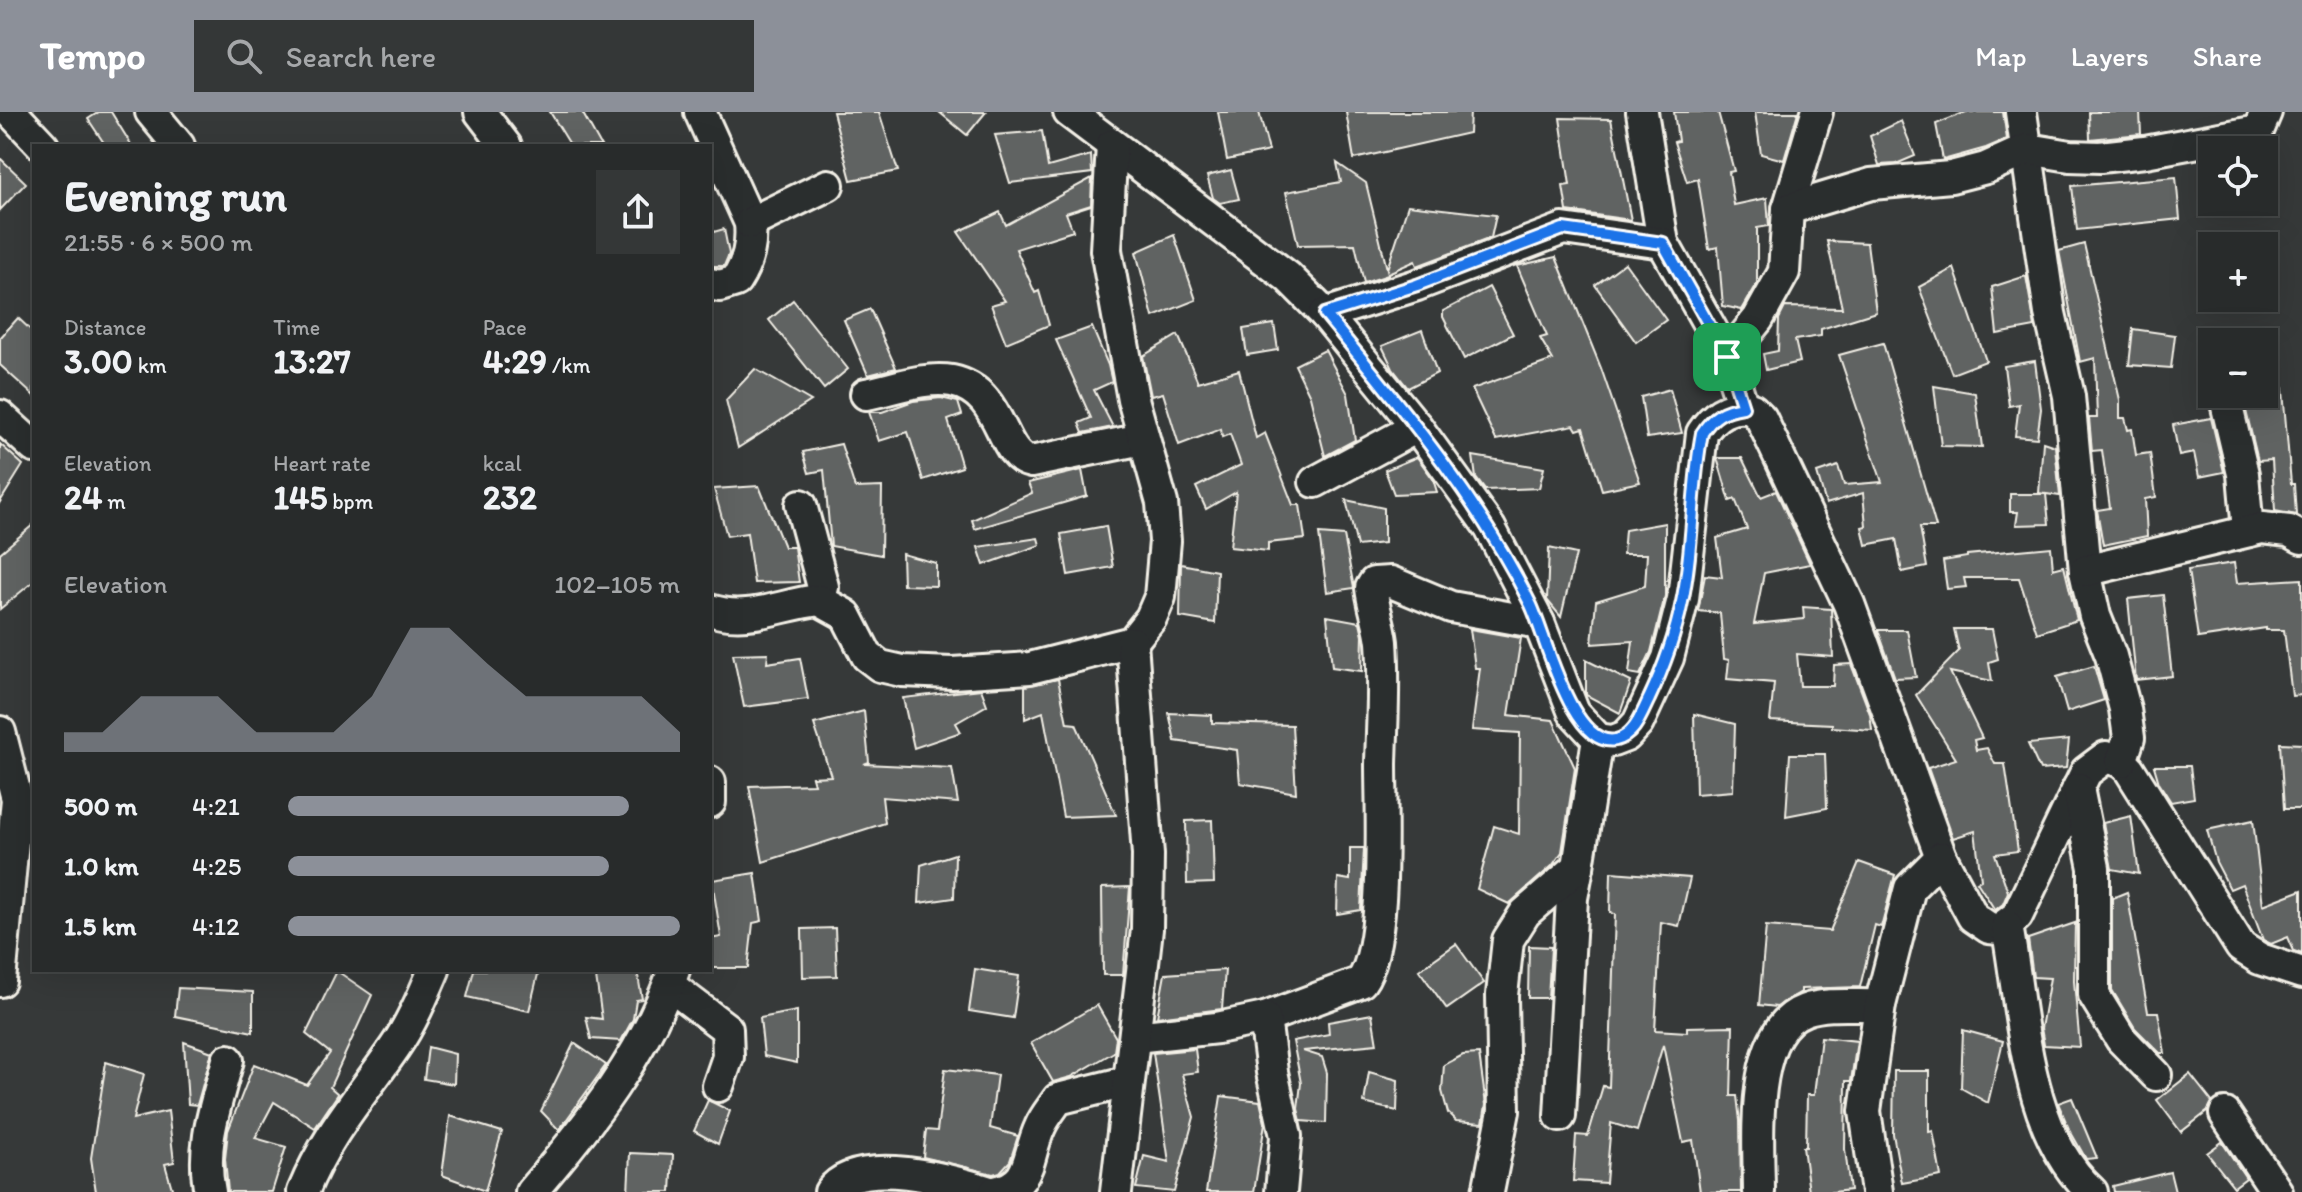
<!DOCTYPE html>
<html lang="en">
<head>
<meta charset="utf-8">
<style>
	:root { --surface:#282b2b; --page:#343737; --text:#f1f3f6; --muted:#a5a7a9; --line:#444747; --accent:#8c9099 }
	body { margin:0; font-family:Itim,sans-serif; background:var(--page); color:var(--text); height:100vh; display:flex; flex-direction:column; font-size:30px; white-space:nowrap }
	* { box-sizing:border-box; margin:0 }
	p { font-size:26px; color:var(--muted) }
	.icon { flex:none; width:44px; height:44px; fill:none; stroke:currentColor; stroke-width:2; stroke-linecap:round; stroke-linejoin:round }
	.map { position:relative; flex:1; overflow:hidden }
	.drawer { position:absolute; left:32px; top:32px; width:680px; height:828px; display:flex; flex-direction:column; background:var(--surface); border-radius:0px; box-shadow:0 8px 32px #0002,0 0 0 2px var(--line) }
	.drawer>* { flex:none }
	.controls { position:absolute; left:2198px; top:24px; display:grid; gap:16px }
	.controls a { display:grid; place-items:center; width:80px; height:80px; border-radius:0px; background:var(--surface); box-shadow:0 8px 32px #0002,0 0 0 2px var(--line); font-size:40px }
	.pin { position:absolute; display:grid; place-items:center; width:68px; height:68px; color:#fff; margin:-34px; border-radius:16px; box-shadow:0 4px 12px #0006 }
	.round { display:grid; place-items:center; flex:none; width:84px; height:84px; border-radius:0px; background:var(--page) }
	.summary { display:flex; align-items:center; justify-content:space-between; height:136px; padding:0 32px }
	h1 { font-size:44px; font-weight:700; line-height:60px }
	.figures { display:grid; grid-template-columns:repeat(3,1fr); gap:12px; height:136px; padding:8px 32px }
	.figures div { display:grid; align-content:center }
	.figures b { font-size:34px; font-weight:700 }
	.figures small { font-size:22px; font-weight:400 }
	.figures p { font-size:22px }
	.chart { height:224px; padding:16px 32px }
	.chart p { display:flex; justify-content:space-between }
	.chart svg { width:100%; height:144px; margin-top:8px; fill:var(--accent); opacity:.7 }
	ul { padding:0 32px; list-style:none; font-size:26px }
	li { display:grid; grid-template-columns:128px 96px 1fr; align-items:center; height:60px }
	li i { height:20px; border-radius:10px; background:var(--accent) }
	header { display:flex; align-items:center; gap:48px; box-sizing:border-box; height:112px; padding:0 40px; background:var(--accent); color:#fff }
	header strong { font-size:38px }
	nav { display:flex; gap:44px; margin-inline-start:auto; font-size:28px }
	.search { width:560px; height:72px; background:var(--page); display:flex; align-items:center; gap:20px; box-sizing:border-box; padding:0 28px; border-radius:0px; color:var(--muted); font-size:30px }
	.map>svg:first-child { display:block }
	.building { fill:#616362; stroke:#f4f1e8; stroke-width:2 }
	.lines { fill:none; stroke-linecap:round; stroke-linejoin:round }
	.minor-casing { stroke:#f4f1e8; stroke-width:36 }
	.minor { stroke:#2a2d2e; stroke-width:30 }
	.route-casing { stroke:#fff; stroke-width:16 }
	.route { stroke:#1a73e8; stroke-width:10 }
</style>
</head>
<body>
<header>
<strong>Tempo</strong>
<div class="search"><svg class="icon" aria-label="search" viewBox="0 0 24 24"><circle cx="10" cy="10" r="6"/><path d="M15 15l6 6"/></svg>Search here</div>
<nav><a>Map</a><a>Layers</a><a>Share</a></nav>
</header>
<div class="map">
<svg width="2302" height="1080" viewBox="0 0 2302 1080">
	<rect width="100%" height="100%" fill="#363939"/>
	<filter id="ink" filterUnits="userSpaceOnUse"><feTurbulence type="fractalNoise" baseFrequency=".0125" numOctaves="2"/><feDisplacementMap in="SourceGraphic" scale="16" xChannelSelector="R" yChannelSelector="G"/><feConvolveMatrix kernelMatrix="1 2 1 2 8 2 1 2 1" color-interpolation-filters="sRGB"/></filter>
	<g filter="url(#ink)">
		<g class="building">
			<path d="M99,0H111L132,34H106L88,7Z"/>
			<path d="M550,0H582L601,34H571Z"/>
			<path d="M833,0H879L898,59L851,68Z"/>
			<path d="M939,0H986L967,23Z"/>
			<path d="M1218,0H1259L1269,39L1227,48Z"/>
			<path d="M1346,0H1470L1469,21L1354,47Z"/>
			<path d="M1674,0H1718L1734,59L1729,60L1734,93L1767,86L1769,114L1757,116V172L1742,198L1723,194L1718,135L1709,137L1698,67L1687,70L1674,30L1678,29Z"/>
			<path d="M1755,0H1798L1784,48L1761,42Z"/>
			<path d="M1966,0H2003L2007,27L1986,36L1943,48L1936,12Z"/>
			<path d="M2089,0H2140L2141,22L2090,27Z"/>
			<path d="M1560,6L1611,7L1631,108L1567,99L1563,74L1570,73Z"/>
			<path d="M1901,9L1915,44L1896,52L1879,53L1870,24Z"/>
			<path d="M1042,19L1048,55L1091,43L1092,61L1010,71L995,23Z"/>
			<path d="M0,46L26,71L0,98Z"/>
			<path d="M1337,51L1366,71L1387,157L1408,93L1496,103L1491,126L1417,154L1415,149L1388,161V163L1364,171L1355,132L1298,133L1286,80L1341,70Z"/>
			<path d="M1231,58L1239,87L1220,91L1213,86L1207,64Z"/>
			<path d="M2176,65L2180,107L2077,118L2072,74Z"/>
			<path d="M1092,66L1091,93L1066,101L1073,119L1016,137L1035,181L1039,179L1049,213L1006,231L991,193L1005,189L958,120L1000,100L1006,113Z"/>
			<path d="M724,117L729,142L724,154H710V121Z"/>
			<path d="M1174,123L1196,188L1153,205L1136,140Z"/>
			<path d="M1827,129L1867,131L1876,200L1821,217V224L1795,228L1800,250L1766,258L1763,242L1778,239L1779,207L1785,195L1842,196Z"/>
			<path d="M2084,132L2120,288V306H2125L2128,318L2132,317L2136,343L2150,341L2156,385L2145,387L2147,424L2103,433L2097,398L2110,396L2102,338L2092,339L2089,306H2097L2095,246L2080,250L2059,139Z"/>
			<path d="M1556,145L1601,256L1640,370L1602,378L1583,316L1577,318L1574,313L1496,328L1472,277L1553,248L1540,226L1547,224L1517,154Z"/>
			<path d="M1625,151L1666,208L1636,230L1595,173Z"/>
			<path d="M1954,156L1986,249L1952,262L1919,175Z"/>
			<path d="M2026,164L2035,215L1997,222L1992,175Z"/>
			<path d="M1489,175L1513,222L1464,247L1443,205V199Z"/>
			<path d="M793,188L848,257L824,277L769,208Z"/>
			<path d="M870,197L896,256L868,263L844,208Z"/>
			<path d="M18,206L34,221V284L0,253V226Z"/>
			<path d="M1274,212L1278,238L1247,243L1243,217Z"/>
			<path d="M1092,215L1108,253L1112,270L1094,278L1113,315L1083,321L1079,311L1091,306L1056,228Z"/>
			<path d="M2133,217L2175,223L2171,256L2129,253Z"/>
			<path d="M1422,218L1437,261L1408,276L1393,257L1382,234Z"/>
			<path d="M1178,223L1198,270L1239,258L1256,326L1265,321L1293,393H1300L1305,427L1268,431V439L1230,435L1236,380L1206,397L1196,375L1241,353L1230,322L1222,325L1221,317L1179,333L1163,281L1151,284L1143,244Z"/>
			<path d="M1883,231L1936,415H1920L1927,455L1902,460L1896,427L1866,433L1862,415L1866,414L1863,381L1826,392L1817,361L1838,354L1844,373L1882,370L1839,243Z"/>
			<path d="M1325,238L1348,282L1355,328L1325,344L1310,284L1295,253Z"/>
			<path d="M2035,249L2041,297L2037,326L2015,324L2019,292L2009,294L2004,254Z"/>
			<path d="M2281,255L2291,372H2294L2296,403L2275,399L2272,348L2258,349L2242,282H2264V256Z"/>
			<path d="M755,257L811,289L738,336L726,288Z"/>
			<path d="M1934,274L1975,281L1982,335L1941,334Z"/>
			<path d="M1670,277L1682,321L1647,326L1641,285Z"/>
			<path d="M941,286L958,290L962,303L948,308L962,355L923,368L908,320L879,329L869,300H882L913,289Z"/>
			<path d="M2211,306L2224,360L2199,365L2194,341L2179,344L2173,313Z"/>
			<path d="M2043,330L2055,334L2060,384L2046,382L2049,412L2016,413L2018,400H2010V382H2045L2039,381Z"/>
			<path d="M0,332L23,353L0,390Z"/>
			<path d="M841,332L855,376L882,375L881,443L831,434L824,358L809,361L803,340Z"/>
			<path d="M1473,344L1544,356L1539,376L1485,378L1476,366Z"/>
			<path d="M1417,345L1433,367L1437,380L1394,382L1385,358Z"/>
			<path d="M1717,346H1742L1761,385L1776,379L1810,452L1764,461L1754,512L1804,507L1803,495L1831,497L1833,545L1797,542L1800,574H1833L1834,553L1851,552L1870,602L1872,618L1832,615V612L1770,609L1774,571L1727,567L1729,548L1724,547L1720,501L1698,499L1705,463L1722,465L1717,426L1747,417L1735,387L1730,389Z"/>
			<path d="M1082,358L1087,384L975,417L972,408L1032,381L1028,371Z"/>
			<path d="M759,374L784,435H794L799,470L754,471L747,421L727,424L714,377Z"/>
			<path d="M1346,388L1384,396V431L1357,434Z"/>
			<path d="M1665,411V484L1651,540L1640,563L1629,561L1633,529L1592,532L1596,489L1645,474L1647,442H1623L1625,418Z"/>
			<path d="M34,412V469L0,497V441Z"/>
			<path d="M1106,414L1113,455L1068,463L1061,422Z"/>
			<path d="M1319,422L1344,424L1354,476L1327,480Z"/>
			<path d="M1038,426L1040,433L984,453L978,435Z"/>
			<path d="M2051,435L2053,457L2064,454L2077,508L2037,521L2019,466H1964L1966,475L1947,477L1943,449L1967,445V443Z"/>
			<path d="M1549,436L1576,442L1561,505L1547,488Z"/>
			<path d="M902,442L936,451V474L903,473Z"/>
			<path d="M2234,451L2237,471L2302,467V583L2292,584L2284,518H2266V516L2198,526L2188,458Z"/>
			<path d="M1181,452L1217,459L1215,511L1180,505Z"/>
			<path d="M2163,483L2172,564L2136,568L2128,487Z"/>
			<path d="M1327,504L1360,510L1363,523L1362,559L1332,555Z"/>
			<path d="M1470,517L1521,526L1509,603L1553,608L1575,656L1562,740L1552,754L1509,792L1477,777L1494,714L1519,722L1520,621L1472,618L1480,556H1475Z"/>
			<path d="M1954,517H1992L1998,547L1989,550L1992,569L1950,560L1982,626L1974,628L1976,638L1987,636L1995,652H2005L2018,739L1995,742L2008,780L2003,792L1995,798L1977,770L1981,768L1975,719L1953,726L1928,656L1956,647L1916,583L1959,539Z"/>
			<path d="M1878,518H1907L1916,565L1895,566Z"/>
			<path d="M768,541L767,551L800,546L808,587L744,595L733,542Z"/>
			<path d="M1586,548L1631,570L1620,601L1586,583Z"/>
			<path d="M2094,554L2104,588L2067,600L2057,565Z"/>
			<path d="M1058,567L1067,611L1076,612L1116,703L1063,705L1043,600L1025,607V574Z"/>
			<path d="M981,577L987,593L956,611L961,620L914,636L903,586Z"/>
			<path d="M864,599L869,650L864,652L952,656L958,691L882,685L885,711L763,750L749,674L814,672L812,665L831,664L814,612Z"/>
			<path d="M1169,601L1212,603V611L1292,613L1296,681L1240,671L1237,638L1175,629Z"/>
			<path d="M1694,602L1735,612L1733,679L1696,682Z"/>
			<path d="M2069,628L2066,656L2040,658L2028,632Z"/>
			<path d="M2280,631L2302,632V697H2284Z"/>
			<path d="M1790,642H1825L1827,696L1786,704Z"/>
			<path d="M2154,654H2190L2194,686L2171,690L2159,671Z"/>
			<path d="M2131,704L2139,762L2112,757L2103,711Z"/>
			<path d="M1212,708L1214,771L1187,772L1186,709Z"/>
			<path d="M2253,708L2263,793L2302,778V842L2294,839L2288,825L2271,832L2263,828L2242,772L2230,777L2216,750L2207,718Z"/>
			<path d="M1350,736H1364L1361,798L1337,802L1338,766L1350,768Z"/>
			<path d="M955,742L954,786L919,791L921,753Z"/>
			<path d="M1859,750L1895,763L1881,815L1875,813L1860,875L1801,877V880L1777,895L1759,893L1766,814L1830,819Z"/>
			<path d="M1611,760L1690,766L1679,814L1661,810L1655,918L1687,920V915L1733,914L1731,984H1737L1740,1009L1741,1080H1700L1693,1028L1683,1030L1663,933L1637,1019L1611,1011L1606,1071L1573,1069L1576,1023L1588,1024L1603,974L1609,975L1615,802L1610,801Z"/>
			<path d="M755,761L762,809L753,811L748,856H710V827L721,825L712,768Z"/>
			<path d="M1130,775L1123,863H1103L1102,776Z"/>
			<path d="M2127,780L2148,900H2158L2165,941H2160L2135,916L2112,878V786Z"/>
			<path d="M2075,811L2074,869L2080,935L2044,933L2041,916L2050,866L2033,865L2028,827Z"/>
			<path d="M835,816L837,864L803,865L802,817Z"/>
			<path d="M1456,832L1484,871L1447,897L1419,858Z"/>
			<path d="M1529,834L1551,835L1548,886H1528Z"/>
			<path d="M975,857L1019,864L1013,906L969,899Z"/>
			<path d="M474,858H539L529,899L467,885Z"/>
			<path d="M595,858H637L642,887L636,888L633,907L621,929L591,927L586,905L602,907Z"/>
			<path d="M1225,858L1222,897L1157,905L1165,862Z"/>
			<path d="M337,859L372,883L330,975L338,982L315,1016L274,990L255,1026L286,1035L272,1080H228L225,1047L228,1019L254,952L307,973L330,941L306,922Z"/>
			<path d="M178,876L253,880V920L175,904Z"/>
			<path d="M1097,893L1116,926L1114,940L1071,965L1053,970L1031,931Z"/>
			<path d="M797,899V951L764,944L760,906Z"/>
			<path d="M1372,902L1377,932L1303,939L1322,945L1327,961L1326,1011L1301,1009L1298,997L1301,971L1293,929L1329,922L1328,910Z"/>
			<path d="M1963,918L2003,929L1988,991L1961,976Z"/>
			<path d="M1821,925L1857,929L1851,969H1846L1845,1037L1850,1078L1833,1080H1809L1803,1035H1806L1807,983H1814Z"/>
			<path d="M184,930L212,940L197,993L188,992Z"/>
			<path d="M574,931L606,953L559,1018L541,999Z"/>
			<path d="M428,935L455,942L454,972L424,967Z"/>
			<path d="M1195,937L1198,960L1182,962L1194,1005L1174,1080L1136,1076L1144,1044L1169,1050L1153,941Z"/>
			<path d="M1479,942L1486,993L1483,1011L1456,1009L1448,1001L1442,979L1444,953L1463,943Z"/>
			<path d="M106,950L144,962L133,1007L168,999L174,1050L165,1052L173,1080H96L91,1046Z"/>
			<path d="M945,957L997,963L990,1016L1018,1024L1010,1049L1000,1060L993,1062L923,1045L926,1018L937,1019Z"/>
			<path d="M1894,959H1929V1020L1933,1019L1941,1064L1902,1071L1893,1022Z"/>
			<path d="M1369,960L1398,968L1397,999L1364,991Z"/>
			<path d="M2190,962L2212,990L2208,999L2181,1020L2157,988Z"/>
			<path d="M1221,984L1260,989L1265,1011L1254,1080H1206Z"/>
			<path d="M2072,986L2097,1046L2086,1047L2069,1017L2058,991Z"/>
			<path d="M708,988L730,999L718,1032L694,1019Z"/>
			<path d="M450,1004L502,1020L485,1079L442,1063Z"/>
			<path d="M2222,1030L2246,1066L2234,1075L2207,1041Z"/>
			<path d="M630,1041L673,1043L671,1080H628Z"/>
			<path d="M2170,1060L2175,1080H2114L2113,1074Z"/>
		</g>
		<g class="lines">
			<g class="minor-casing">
				<g id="minor">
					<path d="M11,0L43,34"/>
					<path d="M151,0L179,34"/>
					<path d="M480,0L506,34"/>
					<path d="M700,0L750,111C752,133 748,150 736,169L720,174L710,172"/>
					<path d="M1069,0L1288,165L1325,202L1417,315L1490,416L1539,511L1574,601L1598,627L1613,629L1626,624L1638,611L1668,546L1683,487L1702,321C1714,303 1729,292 1752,297L1761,306L1849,492L1941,745L1973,805L1989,816L2000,817L2017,804L2086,660L2106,645L2121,650L2129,657L2241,835L2260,847L2302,861"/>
					<path d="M1642,0L1663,131L1727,245L1743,295"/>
					<path d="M2021,0L2050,201L2069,284L2085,459L2095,504L2111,544L2125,597L2129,626L2121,650"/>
					<path d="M1788,97L1817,0"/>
					<path d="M750,111L828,73"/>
					<path d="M1325,202L1417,173L1563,117L1663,131"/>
					<path d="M1727,245L1758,207L1784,160L1788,97L1871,72L1951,65L1986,56L2028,37L2070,44L2100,45L2145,40L2258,19L2266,0"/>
					<path d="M866,282C892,277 926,264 952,269C1005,280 998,344 1031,350L1142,327"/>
					<path d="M2224,282L2243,362L2248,419"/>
					<path d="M0,304L34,335"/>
					<path d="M1315,370L1417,315"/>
					<path d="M801,393L823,475L819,488"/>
					<path d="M2085,459L2262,416L2289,419L2302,426"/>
					<path d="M710,498C748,511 781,492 819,488L846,503L867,544L880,554L902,559L952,561L1030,556L1132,530L1151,506L1160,485L1165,429L1162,391L1133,287L1106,138L1112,33"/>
					<path d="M0,620L17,687L0,869"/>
					<path d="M710,670V690"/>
					<path d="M2078,676L2094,756V883L2121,927L2156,963"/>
					<path d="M2007,814C2023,898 2024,1020 2092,1080"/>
					<path d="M669,873L727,917L728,945L718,974"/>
					<path d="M1265,906L1361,870C1388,834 1381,701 1381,652C1382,611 1385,571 1382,530C1380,512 1373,494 1371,476L1374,471L1391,470L1451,495L1539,511"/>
					<path d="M1135,925L1217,916L1265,906L1272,960L1286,1024L1281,1080"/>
					<path d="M2225,1002L2277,1080"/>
					<path d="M1560,1004L1572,786L1578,755"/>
					<path d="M210,1080C200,1034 216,993 228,948"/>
					<path d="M303,1080C327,1021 360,986 395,935C411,912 423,884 434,858"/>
					<path d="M531,1080C588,1014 645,942 674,858"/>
					<path d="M830,1080C858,1041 952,1068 990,1080"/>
					<path d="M995,1080C1033,1073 1026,1045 1040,1015C1044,1005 1052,996 1058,987L1126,970"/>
					<path d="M1116,1080L1147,817L1148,743L1132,530"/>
					<path d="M1488,1080L1504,999L1502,883L1508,828L1525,801L1578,755L1598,627"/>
					<path d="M1759,1080C1759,1031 1748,919 1805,898C1828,890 1856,894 1880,893"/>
					<path d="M1877,1080L1865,999L1880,893L1910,776L1941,745"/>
				</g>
			</g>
			<use href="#minor" class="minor"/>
		</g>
	</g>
	<g class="lines" filter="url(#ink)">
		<g class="route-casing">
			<path id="route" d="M1563,117L1663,131L1727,245L1743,295C1723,298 1713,304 1702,321C1691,377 1694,435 1682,490C1675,525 1664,555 1649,587C1641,603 1635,623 1616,628C1572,637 1546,525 1531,493C1478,385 1401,295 1325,202L1417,173Z"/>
		</g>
		<use href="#route" class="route"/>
	</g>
</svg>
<div class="controls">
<a><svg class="icon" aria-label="locate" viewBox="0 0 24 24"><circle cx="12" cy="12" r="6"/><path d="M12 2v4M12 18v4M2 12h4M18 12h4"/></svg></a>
<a>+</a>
<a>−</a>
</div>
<div class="pin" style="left:1727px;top:245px;background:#1e9e55"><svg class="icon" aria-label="arrive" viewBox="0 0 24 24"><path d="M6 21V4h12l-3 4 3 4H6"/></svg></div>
<section class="drawer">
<div class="summary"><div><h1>Evening run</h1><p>21:55 · 6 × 500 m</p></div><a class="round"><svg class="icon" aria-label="share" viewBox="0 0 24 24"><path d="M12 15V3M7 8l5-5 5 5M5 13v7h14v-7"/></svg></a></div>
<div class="figures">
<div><p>Distance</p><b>3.00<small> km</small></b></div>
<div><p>Time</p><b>13:27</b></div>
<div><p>Pace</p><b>4:29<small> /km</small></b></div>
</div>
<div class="figures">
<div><p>Elevation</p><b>24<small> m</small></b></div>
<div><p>Heart rate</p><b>145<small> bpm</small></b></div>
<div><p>kcal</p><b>232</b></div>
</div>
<div class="chart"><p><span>Elevation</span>102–105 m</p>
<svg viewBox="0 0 160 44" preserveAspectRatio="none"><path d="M0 44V38L10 38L20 27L30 27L40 27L50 38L60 38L70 38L80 27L90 6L100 6L110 17L120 27L130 27L140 27L150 27L160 38V44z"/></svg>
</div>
<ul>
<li><b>500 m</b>4:21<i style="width:87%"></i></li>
<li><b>1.0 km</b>4:25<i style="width:82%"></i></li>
<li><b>1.5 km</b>4:12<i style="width:100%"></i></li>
</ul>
</section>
</div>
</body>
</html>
